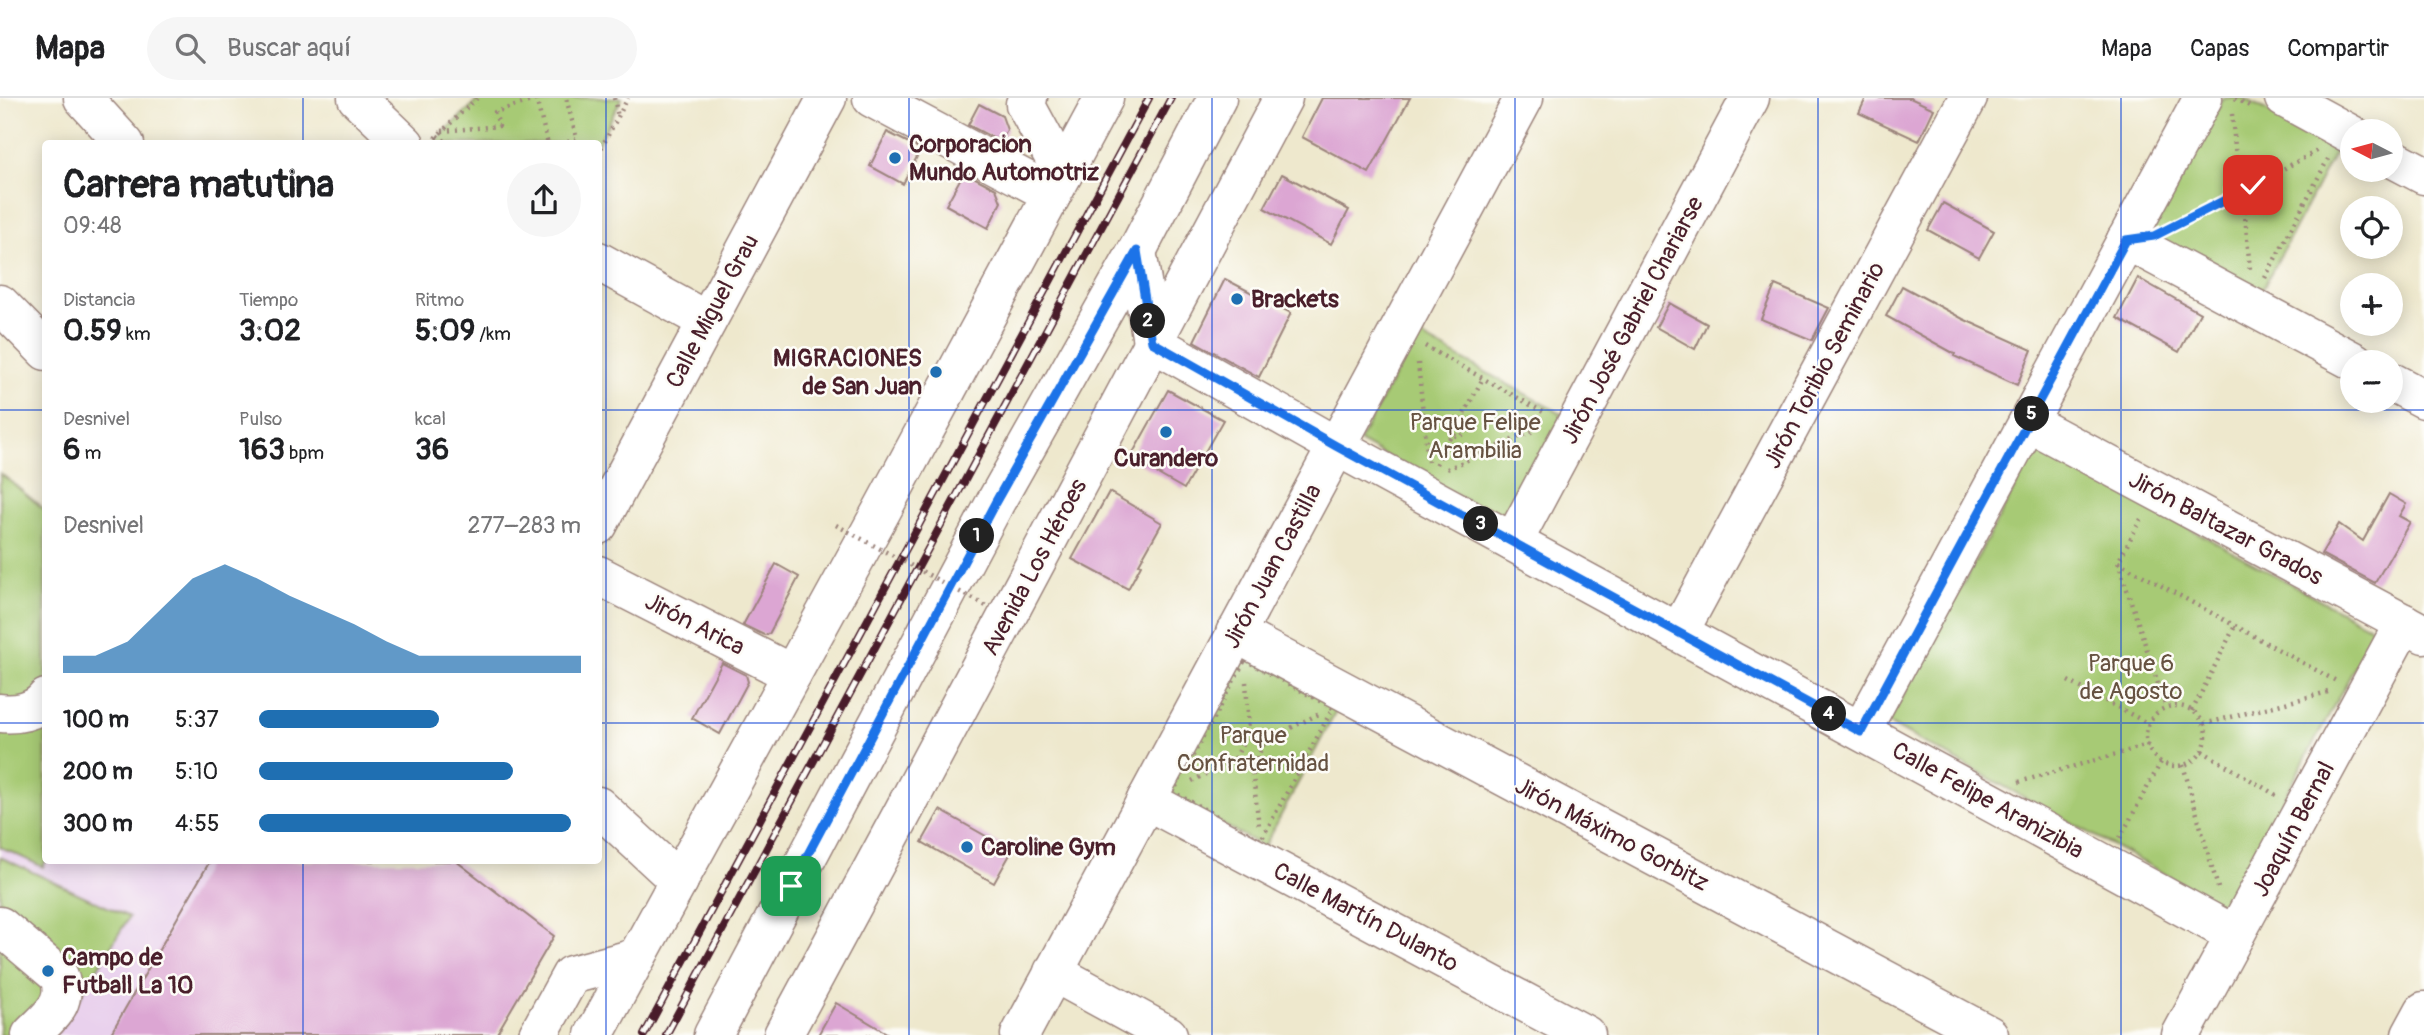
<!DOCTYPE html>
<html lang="es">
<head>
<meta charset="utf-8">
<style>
	:root { --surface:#fff; --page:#f6f6f6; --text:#202124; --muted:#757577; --line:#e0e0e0; --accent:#1f6fb2 }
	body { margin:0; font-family:Pangolin,sans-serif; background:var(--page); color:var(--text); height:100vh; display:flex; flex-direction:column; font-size:26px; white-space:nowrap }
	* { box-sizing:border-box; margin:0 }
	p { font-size:23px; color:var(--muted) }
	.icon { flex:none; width:38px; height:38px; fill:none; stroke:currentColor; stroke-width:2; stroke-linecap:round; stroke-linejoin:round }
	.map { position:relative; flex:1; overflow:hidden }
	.side { position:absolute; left:42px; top:42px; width:560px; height:724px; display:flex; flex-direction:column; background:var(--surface); border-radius:7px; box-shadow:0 4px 18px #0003 }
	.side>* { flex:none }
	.needle { width:46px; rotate:276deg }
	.fabs { position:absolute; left:2340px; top:21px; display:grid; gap:14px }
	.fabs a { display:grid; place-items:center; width:63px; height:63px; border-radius:50%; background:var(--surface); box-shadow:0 4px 18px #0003; font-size:35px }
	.pin { position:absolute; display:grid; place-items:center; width:60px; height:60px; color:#fff; margin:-30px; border-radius:14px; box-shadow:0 4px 10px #0006 }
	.km { position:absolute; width:35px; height:35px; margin:-18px; border-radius:50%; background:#222; color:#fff; font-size:19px; line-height:35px; text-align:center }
	.round { display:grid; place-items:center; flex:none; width:74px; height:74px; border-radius:37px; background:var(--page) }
	.overview { display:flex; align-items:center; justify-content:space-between; height:119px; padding:0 21px }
	h1 { font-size:38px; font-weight:700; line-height:52px }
	.stats { display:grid; grid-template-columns:repeat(3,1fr); gap:10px; height:119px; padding:7px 21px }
	.stats div { display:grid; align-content:center }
	.stats b { font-size:30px; font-weight:700 }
	.stats small { font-size:19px; font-weight:400 }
	.stats p { font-size:19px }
	.chart { height:196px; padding:14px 21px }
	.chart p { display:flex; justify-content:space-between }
	.chart svg { width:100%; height:126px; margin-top:7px; fill:var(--accent); opacity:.7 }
	ul { padding:0 21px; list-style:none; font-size:23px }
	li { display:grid; grid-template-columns:112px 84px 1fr; align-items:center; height:52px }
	li i { height:18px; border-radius:9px; background:var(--accent) }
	header { display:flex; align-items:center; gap:42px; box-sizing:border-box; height:98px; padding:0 35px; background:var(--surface); border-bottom:2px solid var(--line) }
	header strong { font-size:33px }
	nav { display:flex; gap:38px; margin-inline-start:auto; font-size:24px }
	.search { width:490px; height:63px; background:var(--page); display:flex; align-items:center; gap:18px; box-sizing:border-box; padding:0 24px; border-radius:38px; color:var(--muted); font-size:26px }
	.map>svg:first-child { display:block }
	.built { fill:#e9d1ed }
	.green { fill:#a7ca74; stroke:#787450; stroke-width:2 }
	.building { fill:#dca6d3 }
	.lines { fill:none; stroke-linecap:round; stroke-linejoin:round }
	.minor-casing { stroke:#9c847c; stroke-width:41 }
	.major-casing { stroke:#9c847c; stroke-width:41 }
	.path { stroke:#9c847c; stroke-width:4.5; stroke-dasharray:2 5; stroke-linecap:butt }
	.minor { stroke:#fff; stroke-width:38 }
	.major { stroke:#fff; stroke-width:38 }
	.rail-casing { stroke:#4a1f2b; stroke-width:8 }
	.rail { stroke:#fdfcf7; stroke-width:5; stroke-dasharray:16; stroke-linecap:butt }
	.path-bridge { stroke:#9c847c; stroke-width:4.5; stroke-dasharray:2 5; stroke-linecap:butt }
	.route-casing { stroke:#fff; stroke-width:14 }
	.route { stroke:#1a73e8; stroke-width:9 }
	.grid { fill:none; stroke:#1d4ed8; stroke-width:2; stroke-opacity:0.55 }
	.poi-dot { fill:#1f6fb2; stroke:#fdfcf7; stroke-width:2.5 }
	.labels { text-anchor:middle; stroke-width:5; stroke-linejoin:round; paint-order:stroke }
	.poi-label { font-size:24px; font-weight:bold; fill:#4a1f2b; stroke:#fdfcf7; text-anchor:start }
	.street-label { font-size:24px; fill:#4a1f2b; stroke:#fdfcf7 }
	.park-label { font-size:24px; fill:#665241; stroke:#fdfcf7 }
</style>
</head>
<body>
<header>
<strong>Mapa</strong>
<div class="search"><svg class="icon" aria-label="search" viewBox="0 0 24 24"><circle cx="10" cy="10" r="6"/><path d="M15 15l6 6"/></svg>Buscar aquí</div>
<nav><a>Mapa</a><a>Capas</a><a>Compartir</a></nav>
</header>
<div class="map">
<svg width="2424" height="937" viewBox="0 0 2424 937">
	<rect width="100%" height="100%" fill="#fdfcf7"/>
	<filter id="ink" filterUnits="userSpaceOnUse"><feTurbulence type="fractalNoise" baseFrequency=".0143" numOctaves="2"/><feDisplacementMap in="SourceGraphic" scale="14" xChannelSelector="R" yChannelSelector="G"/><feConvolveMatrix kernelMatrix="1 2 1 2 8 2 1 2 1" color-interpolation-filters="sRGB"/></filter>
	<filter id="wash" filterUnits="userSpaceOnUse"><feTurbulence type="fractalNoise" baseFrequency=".00686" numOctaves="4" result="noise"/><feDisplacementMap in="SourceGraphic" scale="28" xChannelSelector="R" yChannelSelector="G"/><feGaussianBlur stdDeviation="1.57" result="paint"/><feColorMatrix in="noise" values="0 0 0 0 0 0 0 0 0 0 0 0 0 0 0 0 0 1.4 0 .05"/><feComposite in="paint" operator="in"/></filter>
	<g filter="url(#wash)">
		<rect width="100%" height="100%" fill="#eee8cd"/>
		<path class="built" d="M0,749L43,769L46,763H211L110,937H0Z"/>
		<g class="green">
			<path d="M480,0H622L598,45L442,46L436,42Z"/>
			<path d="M2223,0H2244L2337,50L2259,198L2150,139Z"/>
			<path d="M1417,236L1563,317L1505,424L1359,343Z"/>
			<path d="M2038,347L2375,532L2225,809L1888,625Z"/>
			<path d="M0,375L45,412L46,763L43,769L0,749Z"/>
			<path d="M1242,554L1340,606L1264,749L1166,696Z"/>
			<path d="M0,759L129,819L63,927L54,937H0Z"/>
		</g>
		<g id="blocks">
			<g class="building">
				<path d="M1322,0H1410L1369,75L1302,39Z"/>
				<path d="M1866,0H1910L1934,11L1919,43L1859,15Z"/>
				<path d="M979,6L1002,18L1007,32L1001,44L968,27Z"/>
				<path d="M887,34L921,51L903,86L870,68Z"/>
				<path d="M964,74L996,91L1001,104L988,130L946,107Z"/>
				<path d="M1282,76L1349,112L1331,146L1264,110Z"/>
				<path d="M1943,105L1994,133L1979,160L1928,132Z"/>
				<path d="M2138,180L2200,215L2179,254L2117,220Z"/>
				<path d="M1225,181L1291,215L1259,279L1194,243Z"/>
				<path d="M1775,187L1829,210L1812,242L1761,221Z"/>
				<path d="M1902,188L1963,221L2032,252L2017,287L1954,258L1955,256L1886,218Z"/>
				<path d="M1669,205L1707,226L1695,251L1656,229Z"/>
				<path d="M1168,292L1223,322L1184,391L1130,360Z"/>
				<path d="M1109,394L1162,425L1139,466L1141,467L1128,491L1072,461Z"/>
				<path d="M2389,396L2406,406L2399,418L2410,424L2375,485L2321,456L2339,426L2363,443Z"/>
				<path d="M776,466L799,479L769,536L764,537L743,527Z"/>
				<path d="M722,565L746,577L748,584L720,636L692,620Z"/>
				<path d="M940,712L1012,753L994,785L922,744Z"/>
				<path d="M210,763H456L554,838L496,937H110Z"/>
				<path d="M836,905L890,937H818Z"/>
			</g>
		</g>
	</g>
	<g filter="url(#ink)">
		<use href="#blocks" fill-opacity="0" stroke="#9c847c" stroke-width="2"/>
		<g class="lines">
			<g class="minor-casing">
				<g id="minor">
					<path d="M83,0L125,46"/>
					<path d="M357,0L405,46"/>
					<path d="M872,0L1052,96"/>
					<path d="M1028,0L1025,6L1063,76"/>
					<path d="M2284,0L2352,37"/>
					<path d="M2390,59L2424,77"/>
					<path d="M2126,142L2355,264"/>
					<path d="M598,163L707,223"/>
					<path d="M0,206L46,253"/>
					<path d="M1152,244L1336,348L2235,837"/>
					<path d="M2390,283L2424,301"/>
					<path d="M2028,324L2424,536"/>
					<path d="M598,427L827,0"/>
					<path d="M1513,444L1750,0"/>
					<path d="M598,477L792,576"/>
					<path d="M1679,534L1968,0"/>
					<path d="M1235,535L1989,937"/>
					<path d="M0,615C16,617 35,614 46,600"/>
					<path d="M1861,633L2203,0"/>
					<path d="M1146,702L1586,937"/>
					<path d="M598,708L679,783"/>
					<path d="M0,828L59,878C69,907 49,918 31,937"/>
					<path d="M1053,874L1168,937"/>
					<path d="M538,937L571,877L635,860"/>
					<path d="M783,937C952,626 1115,312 1283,0"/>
					<path d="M1020,937L1524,0"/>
					<path d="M2181,937L2404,525"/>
					<path d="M2411,937L2424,913"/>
				</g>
			</g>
			<g class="major-casing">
				<g id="major">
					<path d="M1137,153L1152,244"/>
					<path d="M594,937L882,412L1104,0"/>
					<path d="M713,937L995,405L1137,153L1217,0"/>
				</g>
			</g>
			<g class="path">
				<path d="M614,0L618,19"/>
				<path d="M2235,0L2253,10"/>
				<path d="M536,1L548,46"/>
				<path d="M2232,16L2238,82"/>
				<path d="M442,33L499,28L495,14L541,0"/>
				<path d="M437,38L450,46"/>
				<path d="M435,40L477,0"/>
				<path d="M561,46L577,41L566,0"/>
				<path d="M598,56L628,0"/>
				<circle cx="2242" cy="94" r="13"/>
				<path d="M2253,87L2317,53"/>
				<path d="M2244,106L2250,172"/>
				<path d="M2169,131L2231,99"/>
				<path d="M2265,180L2328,61"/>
				<path d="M1425,248L1545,315"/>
				<path d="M1418,265L1428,364"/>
				<circle cx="1458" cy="330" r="8"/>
				<path d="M1461,322L1483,280"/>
				<path d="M1436,366L1452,336"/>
				<path d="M1447,371L1535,332"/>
				<path d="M2141,421L2118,464L2166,610"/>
				<path d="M2118,464L2338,584"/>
				<path d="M1245,562L1333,610L1261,742L1173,694Z"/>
				<path d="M2068,583L2149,626"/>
				<path d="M1246,584L1249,632"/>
				<circle cx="2176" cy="638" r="30"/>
				<path d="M2192,613L2235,528"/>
				<path d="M2204,626L2332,593"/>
				<path d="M1266,642L1319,616"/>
				<path d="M2202,653L2276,697"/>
				<path d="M2183,667L2218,790"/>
				<path d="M1252,669L1259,728"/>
				<path d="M1192,683L1235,661L1249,632L1266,642L1252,669L1235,661"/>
				<path d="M2019,684L2148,647"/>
				<path d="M2120,740L2161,664"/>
			</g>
			<use href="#minor" class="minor"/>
			<use href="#major" class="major"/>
			<g class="rail-casing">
				<g id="rail">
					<path d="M644,937L1149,0"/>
					<path d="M666,937L1171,0"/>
				</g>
			</g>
			<use href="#rail" class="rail"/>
			<path class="path-bridge" d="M836,427L988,509"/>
		</g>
	</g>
	<g class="lines" filter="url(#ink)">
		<g class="route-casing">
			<path id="route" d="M791,788L995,405L1137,153L1152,244L1336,348L1861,634L2126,142L2154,138L2231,99L2230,91L2238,82H2247L2253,87"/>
		</g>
		<use href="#route" class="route"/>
	</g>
	<path class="grid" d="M303,0V46M606,0V937M909,0V937M1212,0V937M1515,0V937M1818,0V937M2121,0V937M0,312H46M598,312H2424M0,625H46M598,625H2424M303,763V937"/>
	<g class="poi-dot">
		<circle cx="895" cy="60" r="7"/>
		<circle cx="1237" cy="201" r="7"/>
		<circle cx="936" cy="274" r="7"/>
		<circle cx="1166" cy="334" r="7"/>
		<circle cx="967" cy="749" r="7"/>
		<circle cx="48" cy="873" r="7"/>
	</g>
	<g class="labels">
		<g class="poi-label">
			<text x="909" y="54">Corporacion<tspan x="909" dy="28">Mundo Automotriz</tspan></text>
			<text x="1251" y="209">Brackets</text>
			<text x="922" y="268" text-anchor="end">MIGRACIONES<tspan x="922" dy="28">de San Juan</tspan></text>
			<text x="1166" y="368" text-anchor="middle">Curandero</text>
			<text x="981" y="757">Caroline Gym</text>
			<text x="62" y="867">Campo de<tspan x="62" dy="28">Futball La 10</tspan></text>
		</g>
		<g class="street-label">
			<text transform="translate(712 213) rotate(-62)" y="8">Calle Miguel Grau</text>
			<text transform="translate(1632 222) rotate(-62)" y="8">Jirón José Gabriel Chariarse</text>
			<text transform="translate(1824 267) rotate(-62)" y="8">Jirón Toribio Seminario</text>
			<text transform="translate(2226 430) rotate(28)" y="8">Jirón Baltazar Grados</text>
			<text transform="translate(1272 468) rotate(-62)" y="8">Jirón Juan Castilla</text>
			<text transform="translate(1034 469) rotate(-62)" y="8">Avenida Los Héroes</text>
			<text transform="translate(695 526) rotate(27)" y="8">Jirón Arica</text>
			<text transform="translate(1988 702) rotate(29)" y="8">Calle Felipe Aranizibia</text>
			<text transform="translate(2293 731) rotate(-62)" y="8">Joaquín Bernal</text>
			<text transform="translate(1612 736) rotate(28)" y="8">Jirón Máximo Gorbitz</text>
			<text transform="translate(1366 819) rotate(28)" y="8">Calle Martín Dulanto</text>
		</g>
		<g class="park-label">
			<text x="1475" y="332">Parque Felipe<tspan x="1475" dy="28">Arambilia</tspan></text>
			<text x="2131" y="573">Parque 6<tspan x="2131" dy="28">de Agosto</tspan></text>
			<text x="1253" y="645">Parque<tspan x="1253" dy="28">Confraternidad</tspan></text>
		</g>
	</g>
</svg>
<div class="fabs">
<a><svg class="needle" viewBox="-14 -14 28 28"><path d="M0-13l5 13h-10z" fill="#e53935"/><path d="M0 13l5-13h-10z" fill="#757577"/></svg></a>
<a><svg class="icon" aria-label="locate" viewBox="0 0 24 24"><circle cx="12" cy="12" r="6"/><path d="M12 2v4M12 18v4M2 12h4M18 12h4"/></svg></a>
<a>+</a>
<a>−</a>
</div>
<div class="pin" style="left:791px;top:788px;background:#1e9e55"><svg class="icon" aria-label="arrive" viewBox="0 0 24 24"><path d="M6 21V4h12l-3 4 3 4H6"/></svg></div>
<div class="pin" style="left:2253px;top:87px;background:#d93025"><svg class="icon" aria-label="check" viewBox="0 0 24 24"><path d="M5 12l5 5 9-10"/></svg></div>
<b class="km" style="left:977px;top:438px">1</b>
<b class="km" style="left:1148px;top:223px">2</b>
<b class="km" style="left:1481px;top:426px">3</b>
<b class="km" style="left:1829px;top:616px">4</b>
<b class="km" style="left:2032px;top:316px">5</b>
<section class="side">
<div class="overview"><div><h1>Carrera matutina</h1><p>09:48</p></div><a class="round"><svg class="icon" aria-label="share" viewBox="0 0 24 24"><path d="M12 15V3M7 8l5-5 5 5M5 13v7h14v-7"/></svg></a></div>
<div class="stats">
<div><p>Distancia</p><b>0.59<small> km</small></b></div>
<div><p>Tiempo</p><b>3:02</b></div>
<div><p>Ritmo</p><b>5:09<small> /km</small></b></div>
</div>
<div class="stats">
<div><p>Desnivel</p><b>6<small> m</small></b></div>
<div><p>Pulso</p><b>163<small> bpm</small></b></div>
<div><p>kcal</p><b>36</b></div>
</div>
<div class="chart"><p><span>Desnivel</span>277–283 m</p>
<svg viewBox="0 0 160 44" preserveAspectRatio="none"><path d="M0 44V38L10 38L20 33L30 22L40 11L50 6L60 11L70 17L80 22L90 27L100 33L110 38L120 38L130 38L140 38L150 38L160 38V44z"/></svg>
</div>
<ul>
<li><b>100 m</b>5:37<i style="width:56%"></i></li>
<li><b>200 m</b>5:10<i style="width:79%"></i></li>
<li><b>300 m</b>4:55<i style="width:97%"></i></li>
</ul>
</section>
</div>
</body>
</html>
